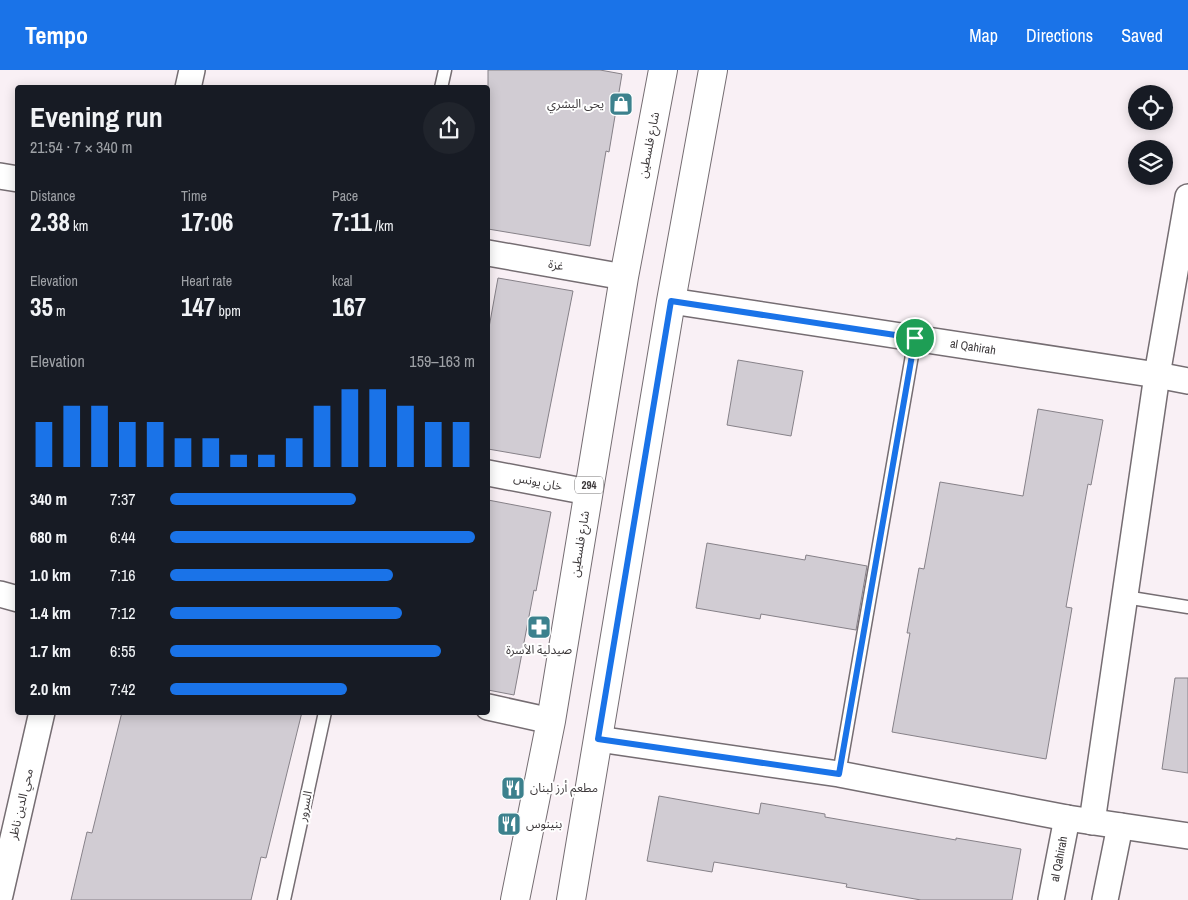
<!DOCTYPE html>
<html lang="en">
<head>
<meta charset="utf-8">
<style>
	:root { --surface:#171b24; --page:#20242c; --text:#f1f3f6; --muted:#9ea1a6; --accent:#1a73e8 }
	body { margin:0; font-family:"Archivo Narrow","Noto Sans Arabic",sans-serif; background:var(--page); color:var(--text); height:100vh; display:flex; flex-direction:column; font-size:19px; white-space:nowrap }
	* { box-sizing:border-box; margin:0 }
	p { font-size:16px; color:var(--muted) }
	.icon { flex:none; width:28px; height:28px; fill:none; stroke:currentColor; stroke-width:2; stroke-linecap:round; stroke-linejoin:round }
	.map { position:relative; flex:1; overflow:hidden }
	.side { position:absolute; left:15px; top:15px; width:475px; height:630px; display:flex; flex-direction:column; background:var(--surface); border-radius:5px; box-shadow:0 2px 12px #0003 }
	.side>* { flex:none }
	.tools { position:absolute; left:1128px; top:15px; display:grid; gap:10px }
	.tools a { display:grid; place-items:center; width:45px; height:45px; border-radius:50%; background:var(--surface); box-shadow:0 2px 12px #0003; font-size:25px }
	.pin { position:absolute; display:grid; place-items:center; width:42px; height:42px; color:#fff; margin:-21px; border:2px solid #fff; border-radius:50%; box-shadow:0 1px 5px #0007 }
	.round { display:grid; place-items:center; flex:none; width:52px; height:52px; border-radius:26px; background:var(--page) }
	.head { display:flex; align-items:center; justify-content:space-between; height:85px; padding:0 15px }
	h1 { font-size:28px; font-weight:800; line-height:38px }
	.figures { display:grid; grid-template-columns:repeat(3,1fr); gap:8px; height:85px; padding:5px 15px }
	.figures div { display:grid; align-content:center }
	.figures b { font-size:25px; font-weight:800 }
	.figures small { font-size:14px; font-weight:400 }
	.figures p { font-size:14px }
	.chart { height:140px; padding:10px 15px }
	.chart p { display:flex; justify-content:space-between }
	.chart svg { width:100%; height:90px; margin-top:5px; stroke:var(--accent); stroke-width:6 }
	ul { padding:0 15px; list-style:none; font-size:16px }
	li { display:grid; grid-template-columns:80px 60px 1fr; align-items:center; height:38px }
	li i { height:12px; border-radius:6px; background:var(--accent) }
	header { display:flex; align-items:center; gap:30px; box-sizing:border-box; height:70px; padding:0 25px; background:var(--accent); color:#fff }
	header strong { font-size:24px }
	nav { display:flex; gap:28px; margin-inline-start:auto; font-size:18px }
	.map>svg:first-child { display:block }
	.building { fill:#d1ccd3; stroke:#868188 }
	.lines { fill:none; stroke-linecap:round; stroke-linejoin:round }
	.lane-casing { stroke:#756d72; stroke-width:15 }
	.street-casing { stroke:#756d72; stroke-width:28 }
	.primary-casing { stroke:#756d72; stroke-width:30 }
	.lane { stroke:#fff; stroke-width:12 }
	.street { stroke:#fff; stroke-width:25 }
	.primary { stroke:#fff; stroke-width:28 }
	.route-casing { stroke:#fff; stroke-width:10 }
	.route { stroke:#1a73e8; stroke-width:6 }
	.labels { text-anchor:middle; stroke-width:4; stroke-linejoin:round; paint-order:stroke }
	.shield { fill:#fff; stroke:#767475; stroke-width:1 }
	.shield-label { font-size:11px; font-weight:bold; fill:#3c383a }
	.poi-label { font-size:12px; fill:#3c383a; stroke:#fff; text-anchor:start }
	.street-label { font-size:12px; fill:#3c383a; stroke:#fff }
</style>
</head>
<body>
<header>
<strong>Tempo</strong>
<nav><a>Map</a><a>Directions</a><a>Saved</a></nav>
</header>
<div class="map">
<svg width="1188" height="830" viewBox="0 0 1188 830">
	<rect width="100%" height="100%" fill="#f9f0f5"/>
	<g class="building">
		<path d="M488,0H600L622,4L609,82L606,81L590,176L488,159Z"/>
		<path d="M498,208L573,221L540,388L488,379V263Z"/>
		<path d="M738,290L803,301L791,366L727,355Z"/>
		<path d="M1038,339L1103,350L1091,415L1088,414L1066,537L1072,538L1046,689L892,662L910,563H907L919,498L924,499L940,412L1023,426Z"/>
		<path d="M488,430L551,442L536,521L534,520L514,625L488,620Z"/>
		<path d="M707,473L805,490L806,485L867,496L856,560L761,544L760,549L696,538Z"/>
		<path d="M1175,608H1188V703L1162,699Z"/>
		<path d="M122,642H302L266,788L261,787L251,830H71L87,762L92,763Z"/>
		<path d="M659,726L759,744L761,733L825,744V747L956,770V768L1021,779L1012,830H921L846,817L847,814L714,792L712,802L647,791Z"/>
	</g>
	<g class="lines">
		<g class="lane-casing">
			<g id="lane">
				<path d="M441,18L445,0"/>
				<path d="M1125,527L1188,537"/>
				<path d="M839,704L915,268"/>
				<path d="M284,830L325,642"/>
			</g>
		</g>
		<g class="street-casing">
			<g id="street">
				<path d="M188,18L192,0"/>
				<path d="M0,106L18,109"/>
				<path d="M488,183L624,207"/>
				<path d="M671,231L1157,305L1188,311"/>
				<path d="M488,403L588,422"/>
				<path d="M0,524L18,529"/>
				<path d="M488,637L551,651"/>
				<path d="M598,669L839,704L1067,748L1188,766"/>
				<path d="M1092,752L1157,305L1188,127"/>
				<path d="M0,825L42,642"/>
				<path d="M1051,830L1067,748"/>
				<path d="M1105,830L1120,756"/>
			</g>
		</g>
		<g class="primary-casing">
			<g id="primary">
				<path d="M515,830L551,651L624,207L663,0"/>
				<path d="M571,830L671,231L713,0"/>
			</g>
		</g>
		<use href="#lane" class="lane"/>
		<use href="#street" class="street"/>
		<use href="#primary" class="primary"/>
	</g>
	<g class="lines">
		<g class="route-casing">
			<path id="route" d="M671,231L915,268L839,704L598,669Z"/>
		</g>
		<use href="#route" class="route"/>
	</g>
	<defs>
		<g id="shop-square" transform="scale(1.25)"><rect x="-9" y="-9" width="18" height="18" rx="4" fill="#3c818d" stroke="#fff"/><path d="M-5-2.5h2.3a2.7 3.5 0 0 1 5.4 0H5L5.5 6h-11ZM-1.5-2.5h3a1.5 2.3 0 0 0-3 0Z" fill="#fff"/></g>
		<g id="pharmacy-square" transform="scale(1.25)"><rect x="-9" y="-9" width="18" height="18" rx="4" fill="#3c818d" stroke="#fff"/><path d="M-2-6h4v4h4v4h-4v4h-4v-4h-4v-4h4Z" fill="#fff"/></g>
		<g id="restaurant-square" transform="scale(1.25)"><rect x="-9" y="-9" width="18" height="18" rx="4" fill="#3c818d" stroke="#fff"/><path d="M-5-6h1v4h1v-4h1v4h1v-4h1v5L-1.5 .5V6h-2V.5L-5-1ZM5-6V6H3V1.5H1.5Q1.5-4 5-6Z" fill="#fff"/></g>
	</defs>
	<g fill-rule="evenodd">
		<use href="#shop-square" x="621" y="34"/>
		<use href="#pharmacy-square" x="539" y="557"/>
		<use href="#restaurant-square" x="513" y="718"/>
		<use href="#restaurant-square" x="509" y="754"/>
	</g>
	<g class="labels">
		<rect class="shield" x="575" y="406.5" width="28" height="17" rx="4"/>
		<g class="shield-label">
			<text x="589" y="419">294</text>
		</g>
		<g class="poi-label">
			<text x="604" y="38" text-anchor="end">يحى البشري</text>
			<text x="539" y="584" text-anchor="middle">صيدلية الأسرة</text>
			<text x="530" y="722">مطعم أرز لبنان</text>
			<text x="526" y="758">بنينوس</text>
		</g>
		<g class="street-label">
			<text transform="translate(649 75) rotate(-79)" y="4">شارع فلسطين</text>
			<text transform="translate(556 195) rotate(10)" y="4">غزة</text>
			<text transform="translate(973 277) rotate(9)" y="4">al Qahirah</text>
			<text transform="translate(538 412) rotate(11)" y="4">خان يونس</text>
			<text transform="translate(580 474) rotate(-81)" y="4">شارع فلسطين</text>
			<text transform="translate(21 734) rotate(-77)" y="4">محي الدين ناظر</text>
			<text transform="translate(305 736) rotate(-78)" y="4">السرور</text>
			<text transform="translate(1059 789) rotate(-79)" y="4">al Qahirah</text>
		</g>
	</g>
</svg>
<div class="tools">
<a><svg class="icon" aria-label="locate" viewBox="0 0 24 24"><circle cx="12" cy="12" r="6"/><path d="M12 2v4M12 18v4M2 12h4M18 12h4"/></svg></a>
<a><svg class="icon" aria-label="layers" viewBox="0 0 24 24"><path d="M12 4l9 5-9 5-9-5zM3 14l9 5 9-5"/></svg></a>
</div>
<div class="pin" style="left:915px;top:268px;background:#1e9e55"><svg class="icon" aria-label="arrive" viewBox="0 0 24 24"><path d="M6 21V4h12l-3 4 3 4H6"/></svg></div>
<section class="side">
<div class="head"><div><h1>Evening run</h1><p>21:54 · 7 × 340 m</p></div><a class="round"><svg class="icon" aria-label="share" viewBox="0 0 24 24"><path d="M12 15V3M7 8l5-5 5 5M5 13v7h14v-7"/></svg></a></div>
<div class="figures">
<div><p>Distance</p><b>2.38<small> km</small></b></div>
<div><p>Time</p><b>17:06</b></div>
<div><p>Pace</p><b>7:11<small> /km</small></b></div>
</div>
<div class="figures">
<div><p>Elevation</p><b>35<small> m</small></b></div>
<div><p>Heart rate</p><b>147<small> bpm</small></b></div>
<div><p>kcal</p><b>167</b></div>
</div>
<div class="chart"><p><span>Elevation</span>159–163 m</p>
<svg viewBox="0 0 160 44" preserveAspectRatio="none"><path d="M5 44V22M15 44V14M25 44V14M35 44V22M45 44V22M55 44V30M65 44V30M75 44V38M85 44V38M95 44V30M105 44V14M115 44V6M125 44V6M135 44V14M145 44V22M155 44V22"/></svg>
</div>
<ul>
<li><b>340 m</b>7:37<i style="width:61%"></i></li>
<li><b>680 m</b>6:44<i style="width:100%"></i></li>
<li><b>1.0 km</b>7:16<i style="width:73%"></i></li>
<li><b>1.4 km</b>7:12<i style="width:76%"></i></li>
<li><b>1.7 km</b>6:55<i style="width:89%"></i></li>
<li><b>2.0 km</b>7:42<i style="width:58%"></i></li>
</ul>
</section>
</div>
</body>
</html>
